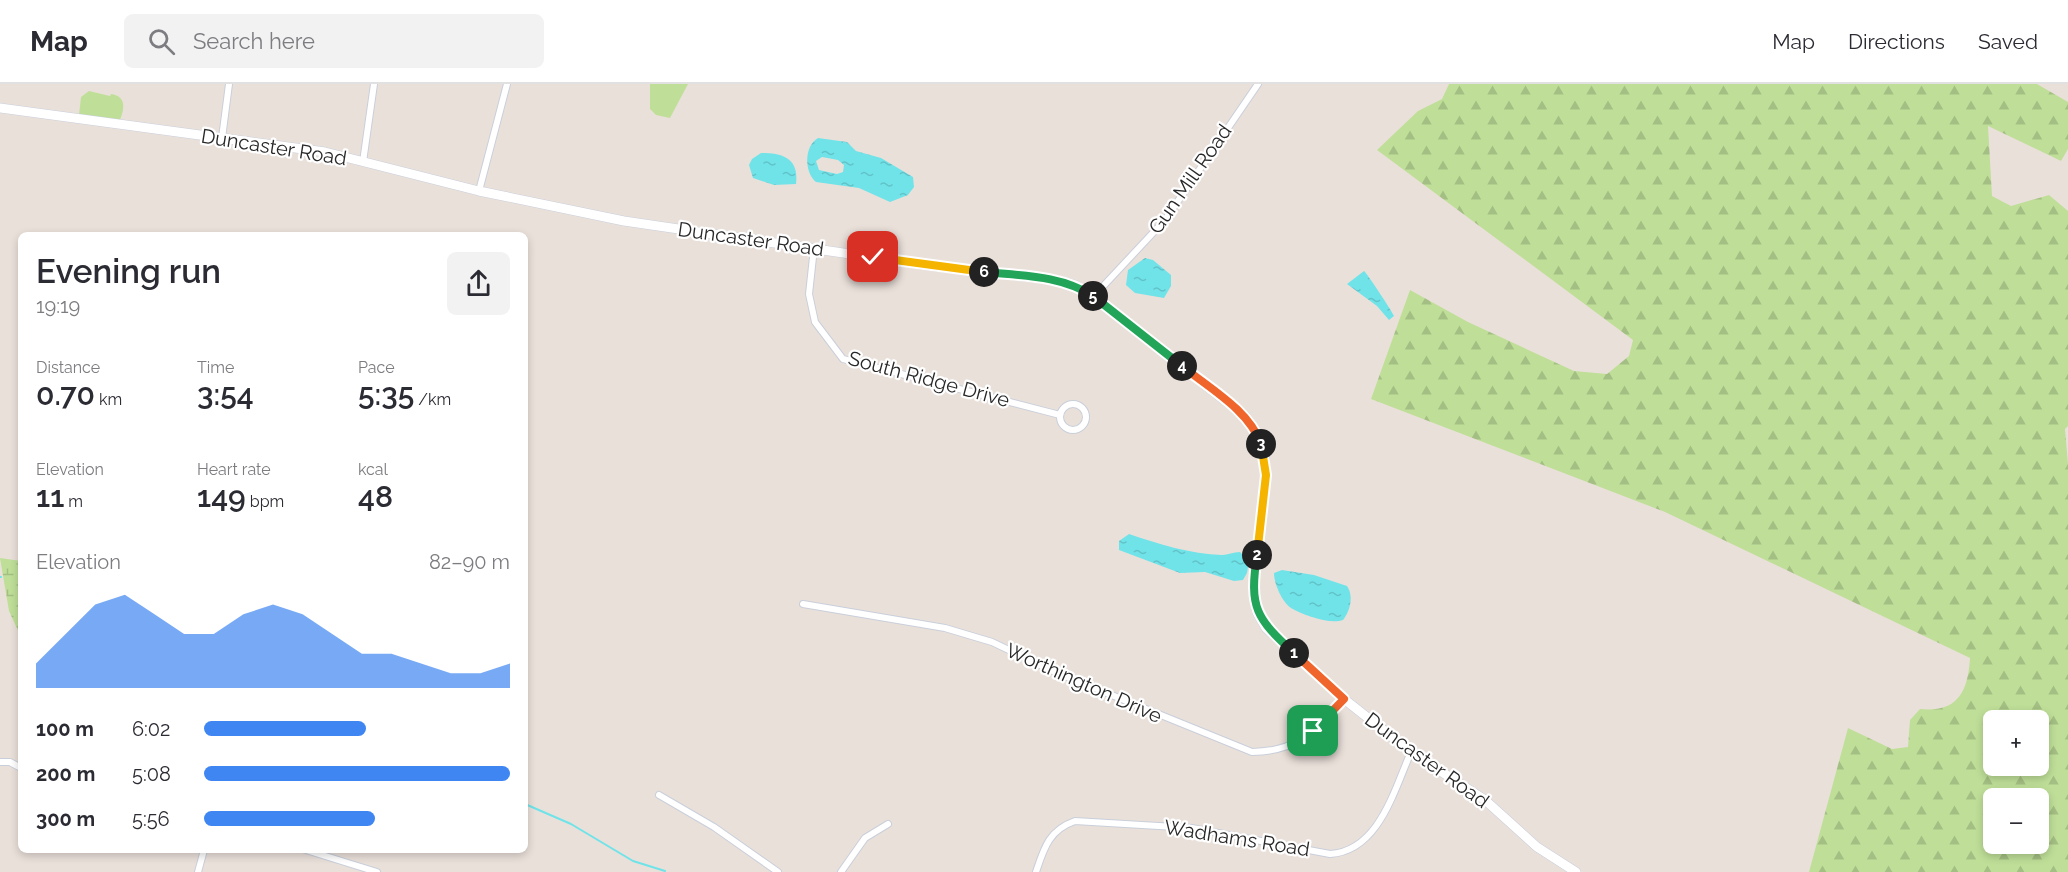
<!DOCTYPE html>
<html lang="en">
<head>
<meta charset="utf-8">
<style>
	:root { --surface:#fff; --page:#f2f2f3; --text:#2b2b33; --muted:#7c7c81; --line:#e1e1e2; --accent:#3f86f2 }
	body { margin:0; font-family:Raleway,sans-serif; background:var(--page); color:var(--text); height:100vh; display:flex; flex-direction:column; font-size:22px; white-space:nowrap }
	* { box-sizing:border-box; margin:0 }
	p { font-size:20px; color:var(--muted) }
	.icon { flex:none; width:33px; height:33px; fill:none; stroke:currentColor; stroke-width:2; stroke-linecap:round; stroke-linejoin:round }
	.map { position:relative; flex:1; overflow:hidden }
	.side { position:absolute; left:18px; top:148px; width:510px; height:621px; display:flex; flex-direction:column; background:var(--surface); border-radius:9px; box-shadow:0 3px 9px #0003 }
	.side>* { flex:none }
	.controls { position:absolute; left:1983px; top:626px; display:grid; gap:12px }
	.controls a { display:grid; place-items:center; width:66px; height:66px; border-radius:9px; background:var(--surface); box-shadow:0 3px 9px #0003; font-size:30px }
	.pin { position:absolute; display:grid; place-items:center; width:51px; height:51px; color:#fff; margin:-26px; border-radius:12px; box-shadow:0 3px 9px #0006 }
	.km { position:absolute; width:30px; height:30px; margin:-15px; border-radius:50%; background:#222; color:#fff; font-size:16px; line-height:30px; text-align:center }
	.round { display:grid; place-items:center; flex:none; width:63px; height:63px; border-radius:9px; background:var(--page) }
	.summary { display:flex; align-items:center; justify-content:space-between; height:102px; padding:0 18px }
	h1 { font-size:33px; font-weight:600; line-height:45px }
	.stats { display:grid; grid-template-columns:repeat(3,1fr); gap:9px; height:102px; padding:6px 18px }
	.stats div { display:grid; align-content:center }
	.stats b { font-size:30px; font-weight:600 }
	.stats small { font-size:16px; font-weight:400 }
	.stats p { font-size:16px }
	.chart { height:168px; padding:12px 18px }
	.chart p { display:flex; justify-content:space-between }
	.chart svg { width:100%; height:108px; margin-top:6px; fill:var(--accent); opacity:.7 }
	ul { padding:0 18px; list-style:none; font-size:20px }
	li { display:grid; grid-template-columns:96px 72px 1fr; align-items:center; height:45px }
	li i { height:15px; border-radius:8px; background:var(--accent) }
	header { display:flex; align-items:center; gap:36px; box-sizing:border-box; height:84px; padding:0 30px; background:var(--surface); border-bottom:2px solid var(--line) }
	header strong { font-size:28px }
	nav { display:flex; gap:33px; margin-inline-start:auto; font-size:21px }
	.search { width:420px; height:54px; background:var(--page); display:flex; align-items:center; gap:15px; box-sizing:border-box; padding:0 21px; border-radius:9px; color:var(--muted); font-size:22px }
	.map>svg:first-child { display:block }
	.grass { fill:#bfdf98 }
	.forest { fill:url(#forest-firs); fill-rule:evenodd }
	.wetland { fill:url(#wetland-marsh) }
	.water { fill:url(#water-ripples); fill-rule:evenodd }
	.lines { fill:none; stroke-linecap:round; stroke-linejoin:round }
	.stream { stroke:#70e3e9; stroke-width:2 }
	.street-casing { stroke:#c9cfda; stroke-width:8 }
	.secondary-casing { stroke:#c9cfda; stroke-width:10 }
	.street { stroke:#fff; stroke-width:6 }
	.secondary { stroke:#fff; stroke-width:9 }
	.split-1-casing { stroke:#fff; stroke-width:12 }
	.split-2-casing { stroke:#fff; stroke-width:12 }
	.split-3-casing { stroke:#fff; stroke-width:12 }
	.split-4-casing { stroke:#fff; stroke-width:12 }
	.split-5-casing { stroke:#fff; stroke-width:12 }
	.split-6-casing { stroke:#fff; stroke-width:12 }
	.split-7-casing { stroke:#fff; stroke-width:12 }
	.split-1 { stroke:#f0652b; stroke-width:8 }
	.split-2 { stroke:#22a559; stroke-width:8 }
	.split-3 { stroke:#f5b400; stroke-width:8 }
	.split-4 { stroke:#f0652b; stroke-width:8 }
	.split-5 { stroke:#22a559; stroke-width:8 }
	.split-6 { stroke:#22a559; stroke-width:8 }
	.split-7 { stroke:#f5b400; stroke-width:8 }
	.labels { text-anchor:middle; stroke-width:4.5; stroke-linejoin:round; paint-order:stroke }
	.street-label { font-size:20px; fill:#282828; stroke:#fff }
</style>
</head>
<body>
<header>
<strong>Map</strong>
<div class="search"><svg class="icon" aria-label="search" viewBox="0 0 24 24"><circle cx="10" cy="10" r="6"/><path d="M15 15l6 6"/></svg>Search here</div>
<nav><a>Map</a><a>Directions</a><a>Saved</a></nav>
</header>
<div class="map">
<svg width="2068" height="788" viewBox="0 0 2068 788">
	<defs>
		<pattern id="forest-firs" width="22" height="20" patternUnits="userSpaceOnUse" patternTransform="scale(1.5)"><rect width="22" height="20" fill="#bfdf98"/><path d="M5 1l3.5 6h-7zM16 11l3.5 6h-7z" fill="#a4bf83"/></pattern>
		<pattern id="wetland-marsh" width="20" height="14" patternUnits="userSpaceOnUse" patternTransform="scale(1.5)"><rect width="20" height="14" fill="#bfdf98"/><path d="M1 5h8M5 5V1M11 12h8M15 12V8" fill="none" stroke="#a4bf83"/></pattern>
		<pattern id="water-ripples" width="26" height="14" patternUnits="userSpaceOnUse" patternTransform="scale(1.5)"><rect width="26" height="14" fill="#70e3e9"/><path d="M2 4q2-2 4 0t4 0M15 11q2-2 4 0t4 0" fill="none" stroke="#61c3c8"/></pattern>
	</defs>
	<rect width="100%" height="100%" fill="#eae0da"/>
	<g class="grass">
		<path d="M650,0H688L670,34L656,31L650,25Z"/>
		<path d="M89,7L110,12L111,10C126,12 125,24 120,36L79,31L81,13Z"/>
	</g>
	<path class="forest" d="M1449,0H2037L2068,18V65L2061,77L1988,42L1992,112L2011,122L2049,111L2068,127V342L2065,345L2068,380V788H1809L1848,644L1892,665L1908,663L1910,636L1920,625C1958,629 1968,607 1970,574L1665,428L1371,315L1410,206L1468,238L1574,287L1607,290L1629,272L1633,256L1377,66L1418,27L1442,15ZM1994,636H2038V681H1994ZM1994,714H2038V759H1994Z"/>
	<path class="wetland" d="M0,474L21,477V553L9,527Z"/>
	<g class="water">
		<path d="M818,54L847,58L856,67L881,74L913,93L914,103L908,111L890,118L859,104L816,98C804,88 804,62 818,54ZM822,73L838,76L844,81L843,88L837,90L819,86L816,77Z"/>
		<path d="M761,69C783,69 799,74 796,100L774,101L753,94L749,81L752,75Z"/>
		<path d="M1145,174L1153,176L1171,191V202L1164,214L1135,209L1126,201L1128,186Z"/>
		<path d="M1364,187C1366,188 1392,227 1394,232L1389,236L1377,222L1347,200Z"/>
		<path d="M1129,450C1158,460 1191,470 1222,471C1228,471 1233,468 1240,468L1249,477L1247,489L1243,496L1234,497L1205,488L1180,489L1119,466V457Z"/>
		<path d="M1282,486L1314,491L1347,502C1354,512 1350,527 1343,536C1330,541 1303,531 1291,524C1282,518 1274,500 1274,489Z"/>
	</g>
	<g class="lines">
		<g class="stream">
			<path d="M0,493H1"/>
			<path d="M525,720L571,740L633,777L665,787"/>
		</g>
		<g class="street-casing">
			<g id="street">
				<path d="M222,54L229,0"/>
				<path d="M363,78L374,0"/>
				<path d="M479,107L507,0"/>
				<path d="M814,164L809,210L815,238L843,275L1060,331"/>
				<path d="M1093,213L1165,136L1258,0"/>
				<circle cx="1073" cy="333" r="13"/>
				<path d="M803,520L945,544L992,558L1055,588L1252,668C1300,667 1313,647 1344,615"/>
				<path d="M0,678H10L21,684"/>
				<path d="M659,711L714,743L778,788"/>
				<path d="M306,766L377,788"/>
				<path d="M198,788L204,766"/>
				<path d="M841,788L865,754L888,740"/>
				<path d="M1036,788C1044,764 1049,746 1075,737L1192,744L1330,770C1379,767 1394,706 1411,668"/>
			</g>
		</g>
		<g class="secondary-casing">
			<path id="secondary" d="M0,24L325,68L479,107L624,137L932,182L1056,196L1075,201L1093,213L1246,333L1257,349L1264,369L1266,391L1253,505L1257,528L1266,544L1344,615L1411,668L1485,716L1537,763L1576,788"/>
		</g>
		<use href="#street" class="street"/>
		<use href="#secondary" class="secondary"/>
	</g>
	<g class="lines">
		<g class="split-1-casing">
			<path id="split-1" d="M1294,569L1344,615L1313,647"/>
		</g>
		<g class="split-2-casing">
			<path id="split-2" d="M1257,471C1249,524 1256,534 1294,569"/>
		</g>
		<g class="split-3-casing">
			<path id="split-3" d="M1257,471L1266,391L1261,360"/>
		</g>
		<g class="split-4-casing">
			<path id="split-4" d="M1182,282C1209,304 1249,326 1261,360"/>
		</g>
		<g class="split-5-casing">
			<path id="split-5" d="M1093,212L1182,282"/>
		</g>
		<g class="split-6-casing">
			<path id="split-6" d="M984,188C1022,192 1060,191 1093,212"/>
		</g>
		<g class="split-7-casing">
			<path id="split-7" d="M873,173L984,188"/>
		</g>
		<use href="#split-1" class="split-1"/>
		<use href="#split-2" class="split-2"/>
		<use href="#split-3" class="split-3"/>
		<use href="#split-4" class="split-4"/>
		<use href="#split-5" class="split-5"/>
		<use href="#split-6" class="split-6"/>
		<use href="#split-7" class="split-7"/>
	</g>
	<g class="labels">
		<g class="street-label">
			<text transform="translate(274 63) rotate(9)" y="7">Duncaster Road</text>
			<text transform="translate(1190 95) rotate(-55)" y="7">Gun Mill Road</text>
			<text transform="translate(751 155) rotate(8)" y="7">Duncaster Road</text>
			<text transform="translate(929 295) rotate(15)" y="7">South Ridge Drive</text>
			<text transform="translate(1084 599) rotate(24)" y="7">Worthington Drive</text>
			<text transform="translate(1427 676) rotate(36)" y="7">Duncaster Road</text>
			<text transform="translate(1237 754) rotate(9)" y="7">Wadhams Road</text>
		</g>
	</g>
</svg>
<div class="controls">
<a>+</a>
<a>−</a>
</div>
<div class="pin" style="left:1313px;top:647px;background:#1e9e55"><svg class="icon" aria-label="arrive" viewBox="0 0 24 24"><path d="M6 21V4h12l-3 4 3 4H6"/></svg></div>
<div class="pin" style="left:873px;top:173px;background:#d93025"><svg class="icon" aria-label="check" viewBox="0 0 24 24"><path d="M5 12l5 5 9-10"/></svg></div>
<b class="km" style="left:1294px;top:569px">1</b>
<b class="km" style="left:1257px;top:471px">2</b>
<b class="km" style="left:1261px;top:360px">3</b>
<b class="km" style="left:1182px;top:282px">4</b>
<b class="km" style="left:1093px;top:212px">5</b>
<b class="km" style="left:984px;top:188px">6</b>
<section class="side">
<div class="summary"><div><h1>Evening run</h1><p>19:19</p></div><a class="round"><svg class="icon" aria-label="share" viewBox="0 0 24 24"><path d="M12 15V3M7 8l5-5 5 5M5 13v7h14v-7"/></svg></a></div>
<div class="stats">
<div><p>Distance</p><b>0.70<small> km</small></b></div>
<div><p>Time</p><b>3:54</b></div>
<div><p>Pace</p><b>5:35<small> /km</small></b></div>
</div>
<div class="stats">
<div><p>Elevation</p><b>11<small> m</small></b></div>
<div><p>Heart rate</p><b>149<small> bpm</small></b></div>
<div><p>kcal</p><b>48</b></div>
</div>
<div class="chart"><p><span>Elevation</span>82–90 m</p>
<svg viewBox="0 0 160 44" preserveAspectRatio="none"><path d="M0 44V34L10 22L20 10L30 6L40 14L50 22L60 22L70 14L80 10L90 14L100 22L110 30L120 30L130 34L140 38L150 38L160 34V44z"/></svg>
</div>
<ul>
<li><b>100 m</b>6:02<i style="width:53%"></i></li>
<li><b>200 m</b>5:08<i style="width:100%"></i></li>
<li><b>300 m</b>5:56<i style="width:56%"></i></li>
</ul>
</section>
</div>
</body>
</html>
